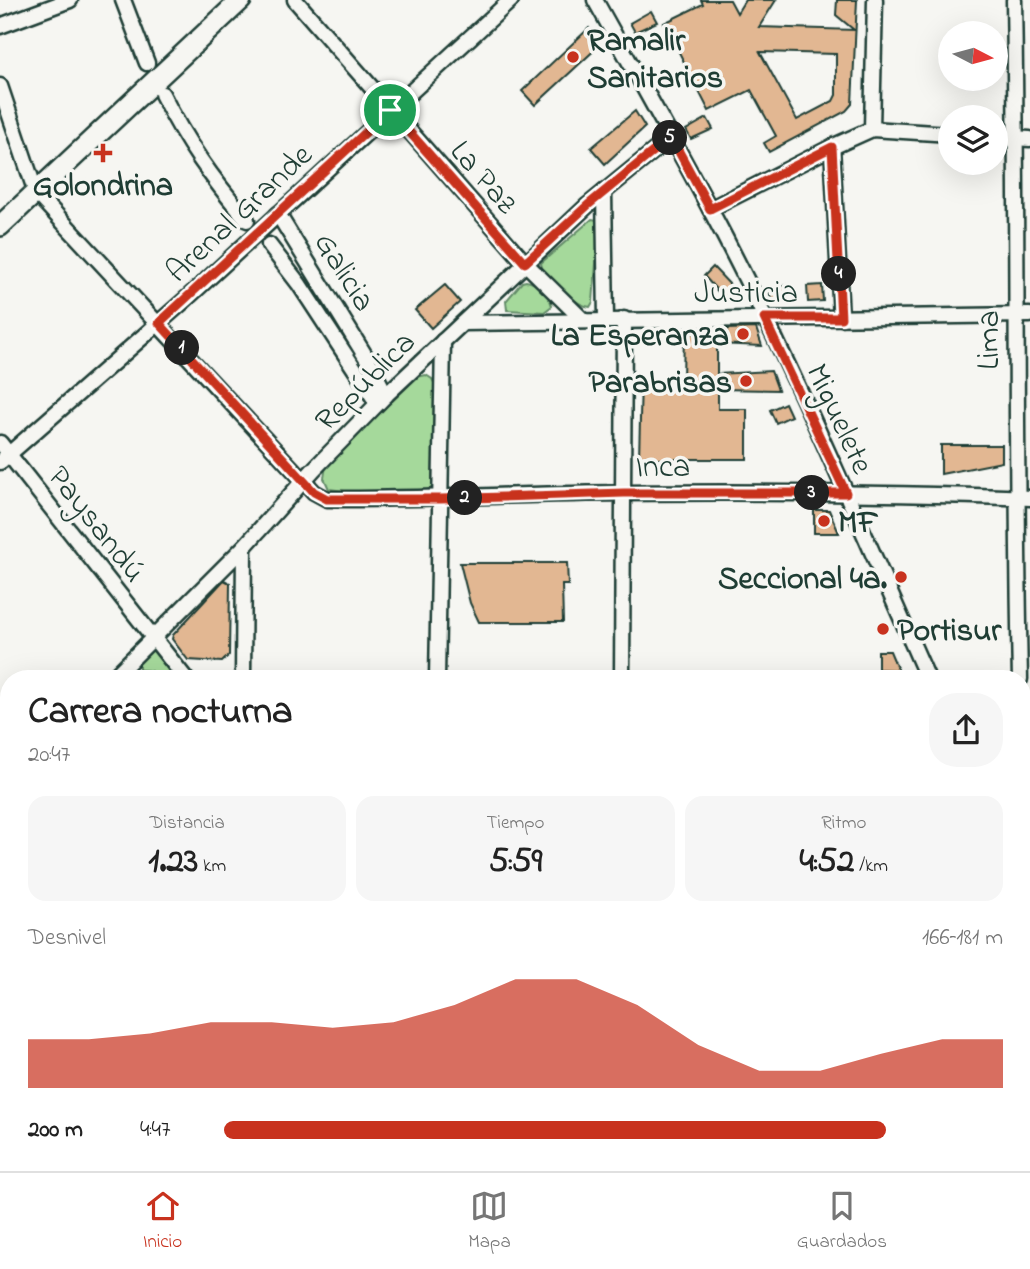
<!DOCTYPE html>
<html lang="es">
<head>
<meta charset="utf-8">
<style>
	:root { --surface:#fff; --page:#f6f6f6; --text:#222; --muted:#767676; --line:#e0e0e0; --accent:#c8321e }
	body { margin:0; font-family:"Indie Flower",sans-serif; background:var(--page); color:var(--text); height:100vh; display:flex; flex-direction:column; font-size:26px; white-space:nowrap }
	* { box-sizing:border-box; margin:0 }
	p { font-size:23px; color:var(--muted) }
	.icon { flex:none; width:38px; height:38px; fill:none; stroke:currentColor; stroke-width:2; stroke-linecap:round; stroke-linejoin:round }
	.map { position:relative; flex:1; overflow:hidden }
	.details { position:absolute; left:0px; top:670px; width:1031px; height:502px; display:flex; flex-direction:column; background:var(--surface); border-radius:28px 28px 0 0; box-shadow:0 7px 28px #0002 }
	.details>* { flex:none }
	.needle { width:46px; rotate:96deg }
	.controls { position:absolute; left:938px; top:21px; display:grid; gap:14px }
	.controls a { display:grid; place-items:center; width:70px; height:70px; border-radius:50%; background:var(--surface); box-shadow:0 7px 28px #0002; font-size:35px }
	.pin { position:absolute; display:grid; place-items:center; width:60px; height:60px; color:#fff; margin:-30px; border:4px solid #fff; border-radius:50%; box-shadow:0 2px 7px #0007 }
	.km { position:absolute; width:35px; height:35px; margin:-18px; border-radius:50%; background:#222; color:#fff; font-size:19px; line-height:35px; text-align:center }
	.round { display:grid; place-items:center; flex:none; width:74px; height:74px; border-radius:28px; background:var(--page) }
	.head { display:flex; align-items:center; justify-content:space-between; height:119px; padding:0 28px }
	h1 { font-size:38px; font-weight:800; line-height:52px }
	.stats { display:grid; grid-template-columns:repeat(3,1fr); gap:10px; height:119px; padding:7px 28px }
	.stats div { display:grid; align-content:center; border-radius:18px; background:var(--page); text-align:center }
	.stats b { font-size:35px; font-weight:800 }
	.stats small { font-size:19px; font-weight:400 }
	.stats p { font-size:19px }
	.chart { height:196px; padding:14px 28px }
	.chart p { display:flex; justify-content:space-between }
	.chart svg { width:100%; height:126px; margin-top:7px; fill:var(--accent); opacity:.7 }
	ul { padding:0 28px; list-style:none; font-size:23px }
	li { display:grid; grid-template-columns:112px 84px 1fr; align-items:center; height:52px }
	li i { height:18px; border-radius:9px; background:var(--accent) }
	.tab-bar { display:flex; justify-content:space-around; align-items:center; height:98px; border-top:2px solid var(--line); background:var(--surface); font-size:19px; color:var(--muted) }
	.tab-bar a { display:grid; justify-items:center; gap:4px }
	.tab-bar .active { color:var(--accent) }
	.map>svg:first-child { display:block }
	.green { fill:#a5d99b; stroke:#628b68; stroke-width:2 }
	.building { fill:#e2b792; stroke:#1f3d34; stroke-width:2; fill-rule:evenodd }
	.lines { fill:none; stroke-linecap:round; stroke-linejoin:round }
	.minor-casing { stroke:#1f3d34; stroke-width:19 }
	.major-casing { stroke:#1f3d34; stroke-width:24 }
	.minor { stroke:#f6f6f2; stroke-width:14 }
	.major { stroke:#f6f6f2; stroke-width:19 }
	.route-casing { stroke:#fff; stroke-width:14 }
	.route { stroke:#c8321e; stroke-width:9 }
	.poi-dot { fill:#c8321e; stroke:#f6f6f2; stroke-width:2.5 }
	.labels { text-anchor:middle; stroke-width:7; stroke-linejoin:round; paint-order:stroke }
	.poi-label { font-size:32px; font-weight:bold; fill:#1f3d34; stroke:#f6f6f2; text-anchor:start }
	.street-label { font-size:32px; fill:#1f3d34; stroke:#f6f6f2 }
</style>
</head>
<body>
<div class="map">
<svg width="1030" height="1171" viewBox="0 0 1030 1171">
	<rect width="100%" height="100%" fill="#f6f6f2"/>
	<filter id="ink" filterUnits="userSpaceOnUse"><feTurbulence type="fractalNoise" baseFrequency=".0143" numOctaves="2"/><feDisplacementMap in="SourceGraphic" scale="14" xChannelSelector="R" yChannelSelector="G"/><feConvolveMatrix kernelMatrix="1 2 1 2 8 2 1 2 1" color-interpolation-filters="sRGB"/></filter>
	<g filter="url(#ink)">
		<g class="green">
			<path d="M592,219L597,220L599,225L593,302L590,307C572,305 555,281 542,268L541,263Z"/>
			<path d="M526,281C536,282 550,296 552,306L544,312L507,310L506,301L522,282Z"/>
			<path d="M426,375L432,379L435,385L432,487L423,492L360,493L329,489L324,478L326,465L417,377Z"/>
			<path d="M155,650L170,669L166,674L139,670V662L149,651Z"/>
		</g>
		<g class="building">
			<path d="M701,0H730L737,13L745,0H776L759,27L854,30L836,15L837,0H857L852,104L846,111L769,152L764,143L776,136L751,90L709,111L664,23L703,4ZM760,52L836,54V95L833,101L797,120Z"/>
			<path d="M651,11L657,22L635,32L630,23Z"/>
			<path d="M589,28L600,45L535,105L522,91Z"/>
			<path d="M635,111L645,127L605,164L591,148Z"/>
			<path d="M707,118L713,129L691,139L686,130Z"/>
			<path d="M713,267L733,288L723,297L704,276Z"/>
			<path d="M789,284L794,302L772,301L769,291Z"/>
			<path d="M445,285L460,302L431,328L415,310Z"/>
			<path d="M822,285L823,301L808,302L807,286Z"/>
			<path d="M756,328L762,346L717,344V374L771,371L778,390L718,389V409H747V459H639L641,379H683L684,333L727,334V329Z"/>
			<path d="M785,403L791,416L776,423L770,410Z"/>
			<path d="M941,445H1002V462L941,474Z"/>
			<path d="M814,510H829L839,533H814Z"/>
			<path d="M460,563H567L568,585H562L563,622H479L470,603Z"/>
			<path d="M224,580L230,583L229,655L222,662L188,660L172,639L173,635Z"/>
			<path d="M878,651H890L898,670L878,669Z"/>
			<path d="M9,886V1037L0,1038V889Z"/>
		</g>
		<g class="lines">
			<g class="minor-casing">
				<g id="minor">
					<path d="M123,0L147,63"/>
					<path d="M295,0L525,263L583,320"/>
					<path d="M595,0C634,70 673,139 710,209C791,361 858,521 928,679"/>
					<path d="M1014,0C1018,226 1015,453 1020,679"/>
					<path d="M0,26L70,0"/>
					<path d="M0,86L36,193L314,492L327,499C426,499 526,494 625,493C760,492 895,492 1030,498"/>
					<path d="M162,94C187,144 211,177 247,220"/>
					<path d="M872,129L875,0"/>
					<path d="M996,137L1030,139"/>
					<path d="M832,147L841,318"/>
					<path d="M604,192L606,320"/>
					<path d="M710,209L832,147L872,129L950,134"/>
					<path d="M278,214L369,362L386,395"/>
					<path d="M269,245L299,284L377,403"/>
					<path d="M463,323L1030,315"/>
					<path d="M0,443L186,679"/>
					<path d="M0,462L186,299L511,0"/>
					<path d="M114,678L147,679"/>
					<path d="M112,679L244,547L314,469L386,395L588,205L671,137"/>
					<path d="M243,679L244,547"/>
					<path d="M437,679L443,341"/>
					<path d="M622,679L624,319"/>
					<path d="M0,780L9,791"/>
					<path d="M0,855H9"/>
					<path d="M1022,867H1030"/>
					<path d="M1022,897L1030,915"/>
					<path d="M1022,1040H1030"/>
					<path d="M0,1055H9"/>
					<path d="M433,1164V1171"/>
					<path d="M47,1171V1164"/>
					<path d="M239,1171V1164"/>
					<path d="M617,1171V1164"/>
					<path d="M794,1171V1164"/>
					<path d="M1004,1171V1164"/>
				</g>
			</g>
			<g class="major-casing">
				<path id="major" d="M0,226L241,0"/>
			</g>
			<use href="#minor" class="minor"/>
			<use href="#major" class="major"/>
		</g>
	</g>
	<g class="lines" filter="url(#ink)">
		<g class="route-casing">
			<path id="route" d="M390,110L525,263L588,205L671,137L710,209L832,147L841,318H764L846,493H624L441,499H327L314,492L159,323Z"/>
		</g>
		<use href="#route" class="route"/>
	</g>
	<g class="poi-dot">
		<circle cx="573" cy="57" r="7"/>
		<path d="M99.5 142.5h7v7h7v7h-7v7h-7v-7h-7v-7h7z"/>
		<circle cx="743" cy="334" r="7"/>
		<circle cx="746" cy="381" r="7"/>
		<circle cx="824" cy="521" r="7"/>
		<circle cx="901" cy="577" r="7"/>
		<circle cx="883" cy="629" r="7"/>
	</g>
	<g class="labels">
		<g class="poi-label">
			<text x="587" y="50">Ramalir<tspan x="587" dy="37">Sanitarios</tspan></text>
			<text x="103" y="195" text-anchor="middle">Golondrina</text>
			<text x="729" y="345" text-anchor="end">La Esperanza</text>
			<text x="732" y="392" text-anchor="end">Parabrisas</text>
			<text x="838" y="532">MF</text>
			<text x="887" y="588" text-anchor="end">Seccional 4a.</text>
			<text x="897" y="640">Portisur</text>
		</g>
		<g class="street-label">
			<text transform="translate(485 176) rotate(49)" y="11">La Paz</text>
			<text transform="translate(238 212) rotate(-43)" y="11">Arenal Grande</text>
			<text transform="translate(346 271) rotate(58)" y="11">Galicia</text>
			<text x="746" y="302">Justicia</text>
			<text transform="translate(987 340) rotate(-90)" y="11">Lima</text>
			<text transform="translate(364 380) rotate(-45)" y="11">República</text>
			<text transform="translate(841 418) rotate(65)" y="11">Miguelete</text>
			<text x="663" y="476">Inca</text>
			<text transform="translate(98 523) rotate(52)" y="11">Paysandú</text>
		</g>
	</g>
</svg>
<div class="controls">
<a><svg class="needle" viewBox="-14 -14 28 28"><path d="M0-13l5 13h-10z" fill="#e53935"/><path d="M0 13l5-13h-10z" fill="#767676"/></svg></a>
<a><svg class="icon" aria-label="layers" viewBox="0 0 24 24"><path d="M12 4l9 5-9 5-9-5zM3 14l9 5 9-5"/></svg></a>
</div>
<div class="pin" style="left:390px;top:110px;background:#1e9e55"><svg class="icon" aria-label="arrive" viewBox="0 0 24 24"><path d="M6 21V4h12l-3 4 3 4H6"/></svg></div>
<b class="km" style="left:182px;top:348px">1</b>
<b class="km" style="left:465px;top:498px">2</b>
<b class="km" style="left:812px;top:493px">3</b>
<b class="km" style="left:839px;top:274px">4</b>
<b class="km" style="left:670px;top:138px">5</b>
<section class="details">
<div class="head"><div><h1>Carrera nocturna</h1><p>20:47</p></div><a class="round"><svg class="icon" aria-label="share" viewBox="0 0 24 24"><path d="M12 15V3M7 8l5-5 5 5M5 13v7h14v-7"/></svg></a></div>
<div class="stats">
<div><p>Distancia</p><b>1.23<small> km</small></b></div>
<div><p>Tiempo</p><b>5:59</b></div>
<div><p>Ritmo</p><b>4:52<small> /km</small></b></div>
</div>
<div class="chart"><p><span>Desnivel</span>166–181 m</p>
<svg viewBox="0 0 160 44" preserveAspectRatio="none"><path d="M0 44V27L10 27L20 25L30 21L40 21L50 23L60 21L70 15L80 6L90 6L100 15L110 29L120 38L130 38L140 32L150 27L160 27V44z"/></svg>
</div>
<ul>
<li><b>200 m</b>4:47<i style="width:85%"></i></li>
</ul>
</section>
</div>
<nav class="tab-bar">
<a class="active"><svg class="icon" aria-label="home" viewBox="0 0 24 24"><path d="M3 11l9-7 9 7M6 9v11h12V9"/></svg>Inicio</a>
<a><svg class="icon" aria-label="map" viewBox="0 0 24 24"><path d="M3 6l6-2 6 2 6-2v14l-6 2-6-2-6 2zM9 4v14M15 6v14"/></svg>Mapa</a>
<a><svg class="icon" aria-label="saved" viewBox="0 0 24 24"><path d="M7 4h10v16l-5-4-5 4z"/></svg>Guardados</a>
</nav>
</body>
</html>
